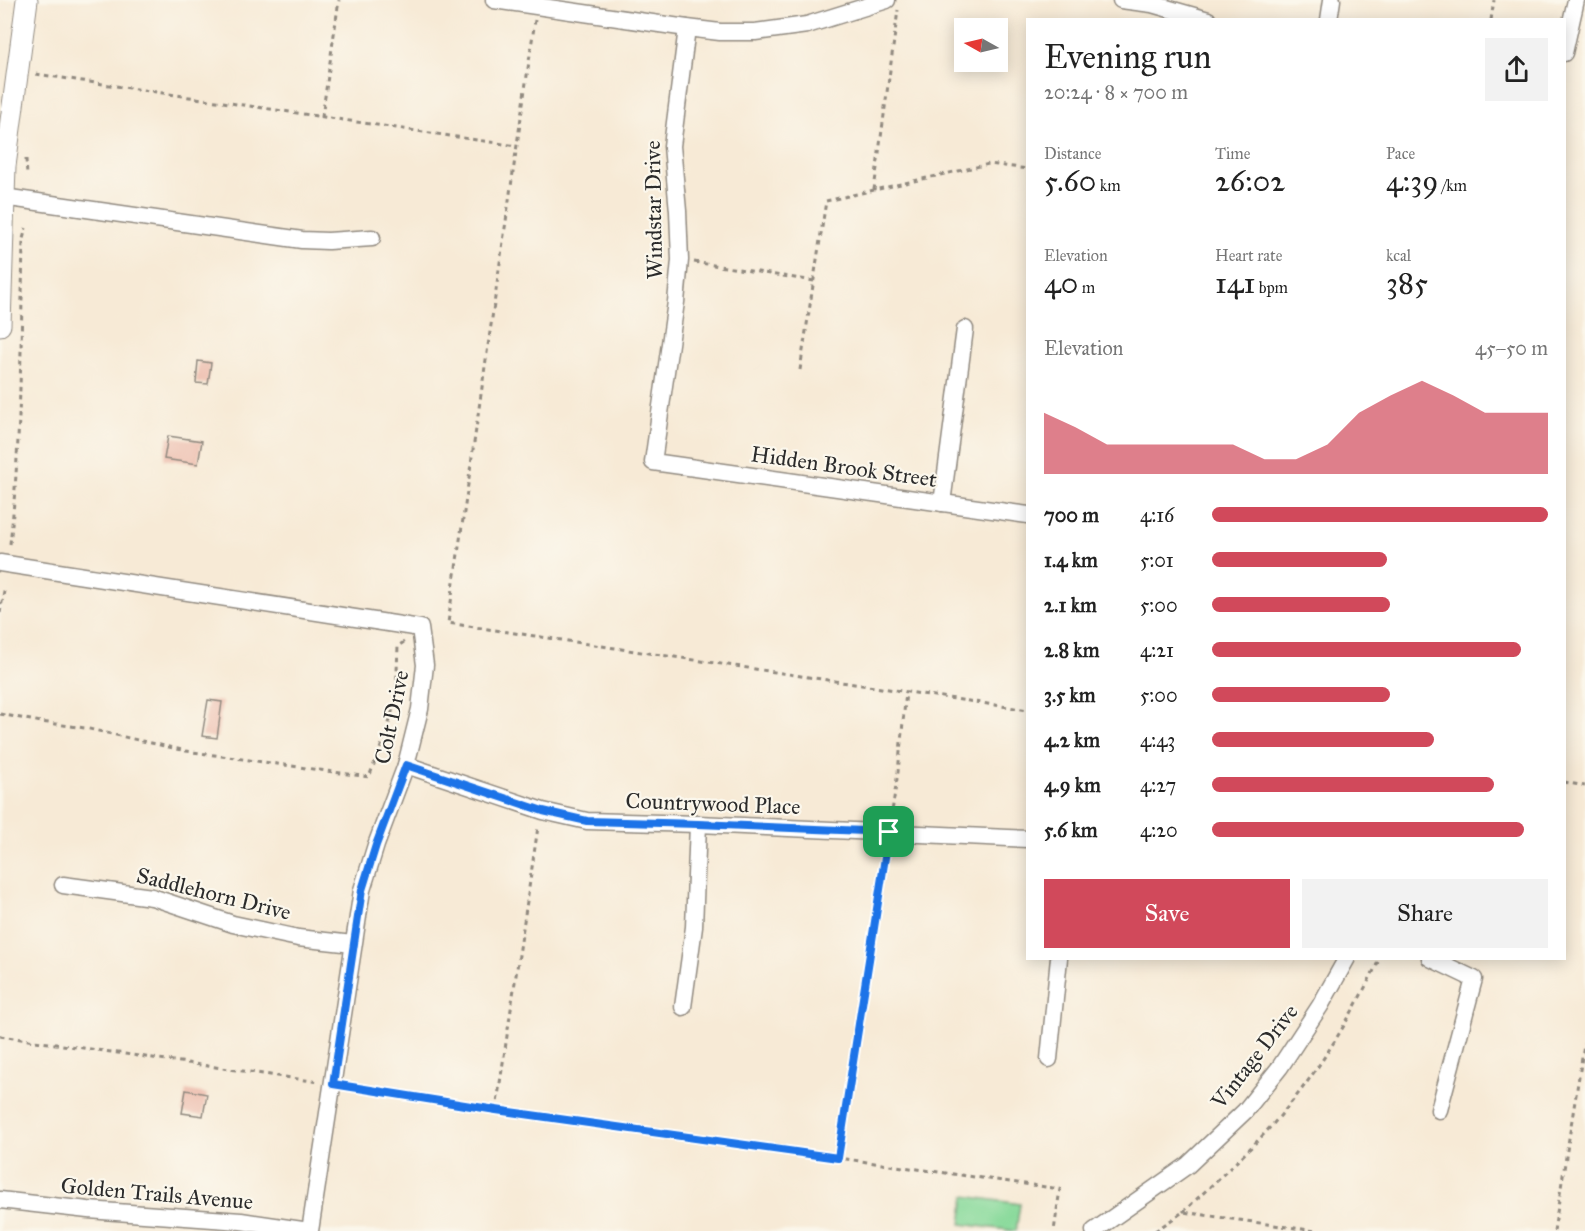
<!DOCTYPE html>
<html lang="en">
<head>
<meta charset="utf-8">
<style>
	:root { --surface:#fff; --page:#f2f2f2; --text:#222; --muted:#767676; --accent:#d1495b }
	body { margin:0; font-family:"IM FELL Great Primer",serif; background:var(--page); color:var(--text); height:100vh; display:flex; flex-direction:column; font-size:22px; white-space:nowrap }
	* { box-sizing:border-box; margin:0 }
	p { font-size:20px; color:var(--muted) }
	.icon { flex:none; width:33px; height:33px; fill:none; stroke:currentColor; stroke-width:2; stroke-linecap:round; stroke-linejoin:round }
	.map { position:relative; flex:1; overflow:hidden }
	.sheet { position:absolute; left:1026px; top:18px; width:540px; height:942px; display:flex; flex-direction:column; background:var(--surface); border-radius:0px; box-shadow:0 3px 15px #0003 }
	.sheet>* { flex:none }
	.needle { width:39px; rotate:278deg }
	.buttons { position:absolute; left:954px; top:18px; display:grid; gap:12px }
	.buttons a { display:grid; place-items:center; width:54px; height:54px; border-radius:0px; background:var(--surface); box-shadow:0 3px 15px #0003; font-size:30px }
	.pin { position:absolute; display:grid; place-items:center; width:51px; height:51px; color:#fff; margin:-26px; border-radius:12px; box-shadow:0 3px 9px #0006 }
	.round { display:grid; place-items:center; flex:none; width:63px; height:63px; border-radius:0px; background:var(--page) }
	.head { display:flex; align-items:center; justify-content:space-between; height:102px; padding:0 18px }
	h1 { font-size:33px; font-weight:600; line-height:45px }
	.metrics { display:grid; grid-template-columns:repeat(3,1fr); gap:9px; height:102px; padding:6px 18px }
	.metrics div { display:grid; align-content:center }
	.metrics b { font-size:30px; font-weight:600 }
	.metrics small { font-size:16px; font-weight:400 }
	.metrics p { font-size:16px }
	.chart { height:168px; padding:12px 18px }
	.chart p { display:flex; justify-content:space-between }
	.chart svg { width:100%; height:108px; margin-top:6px; fill:var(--accent); opacity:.7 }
	.action { display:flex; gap:12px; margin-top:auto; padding:12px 18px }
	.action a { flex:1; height:69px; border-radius:0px; background:var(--accent); color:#fff; font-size:24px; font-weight:600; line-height:69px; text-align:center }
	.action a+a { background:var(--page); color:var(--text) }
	ul { padding:0 18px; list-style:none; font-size:20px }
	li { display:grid; grid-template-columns:96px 72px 1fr; align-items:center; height:45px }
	li i { height:15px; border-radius:8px; background:var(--accent) }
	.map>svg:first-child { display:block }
	.green { fill:#87d99a; stroke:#598262; stroke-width:1.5 }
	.building { fill:#ebb5a5 }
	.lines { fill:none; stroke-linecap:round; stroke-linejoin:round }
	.minor-casing { stroke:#918a80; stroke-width:19 }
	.tertiary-casing { stroke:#918a80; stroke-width:23 }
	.path { stroke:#918a80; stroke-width:3; stroke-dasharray:4.5 4.5; stroke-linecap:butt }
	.minor { stroke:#fff; stroke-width:16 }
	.tertiary { stroke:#fff; stroke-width:21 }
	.route-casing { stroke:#fff; stroke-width:12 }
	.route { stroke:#1a73e8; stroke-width:8 }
	.labels { text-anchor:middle; stroke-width:4.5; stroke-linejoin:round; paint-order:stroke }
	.street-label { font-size:22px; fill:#2b2b2b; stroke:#fbf7ec }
</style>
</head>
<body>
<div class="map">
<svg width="1585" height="1231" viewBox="0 0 1585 1231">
	<rect width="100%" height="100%" fill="#fbf7ec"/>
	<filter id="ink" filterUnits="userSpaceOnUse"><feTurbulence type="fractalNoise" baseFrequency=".0167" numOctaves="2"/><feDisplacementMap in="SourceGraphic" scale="12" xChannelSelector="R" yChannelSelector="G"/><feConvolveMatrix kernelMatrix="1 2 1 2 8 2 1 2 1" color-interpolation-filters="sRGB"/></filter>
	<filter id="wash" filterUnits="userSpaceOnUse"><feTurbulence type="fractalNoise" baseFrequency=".008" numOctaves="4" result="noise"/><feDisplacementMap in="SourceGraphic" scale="24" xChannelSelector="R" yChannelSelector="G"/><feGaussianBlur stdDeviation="1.35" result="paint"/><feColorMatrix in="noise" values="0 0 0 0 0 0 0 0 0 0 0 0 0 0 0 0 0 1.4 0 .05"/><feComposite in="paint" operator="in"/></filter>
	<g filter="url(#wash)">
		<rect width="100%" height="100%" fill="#f7ead6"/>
		<path class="green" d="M965,1196L1020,1204L1016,1231L961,1224Z"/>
		<g id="blocks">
			<g class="building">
				<path d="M198,361L211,363L208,384L196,383Z"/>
				<path d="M168,436L202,441L198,464L164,459Z"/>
				<path d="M208,700L222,702L217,738L202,736Z"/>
				<path d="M186,1090L207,1094L203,1116L182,1113Z"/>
			</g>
		</g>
	</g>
	<g filter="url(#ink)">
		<use href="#blocks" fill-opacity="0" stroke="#918a80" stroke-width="1.5"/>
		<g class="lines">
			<g class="minor-casing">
				<g id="minor">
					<path d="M494,0L687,28L720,32H755L807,25L887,0"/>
					<path d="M1121,0L1152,4L1208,20"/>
					<path d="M1329,20L1332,0"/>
					<path d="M687,28L672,146L678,211L680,260L676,302L653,462L1028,515"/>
					<path d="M1564,53L1576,0"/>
					<path d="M3,197L302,240L328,241L372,238"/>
					<path d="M942,503L965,329"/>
					<path d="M0,563L420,628L425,665L420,709L406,765L376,845L362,890L310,1231"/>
					<path d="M406,765L543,811L587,821L698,824L1028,839"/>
					<path d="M63,885L152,897L233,924L298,938L353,944"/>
					<path d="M1430,958L1474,979L1439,1110"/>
					<path d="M683,1007L694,927L698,824"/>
					<path d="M1049,1059L1059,958"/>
					<path d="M0,1200L88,1210L241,1221L309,1231"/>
					<path d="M1094,1231L1188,1165L1245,1111L1280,1067L1320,1006L1347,958"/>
				</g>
			</g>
			<g class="tertiary-casing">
				<path id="tertiary" d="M0,325L5,166L27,0"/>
			</g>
			<g class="path">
				<path d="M535,20L448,623L1028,710"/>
				<path d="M1491,20L1494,0"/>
				<path d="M36,74L517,146"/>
				<path d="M322,117L339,0"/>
				<path d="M26,159L27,176"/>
				<path d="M874,190L898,10"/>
				<path d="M694,262L814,281"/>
				<path d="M800,370L826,201L989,164L1028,169"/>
				<path d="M10,544C21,443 21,341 23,239L26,228"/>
				<path d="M0,613L4,591L6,588"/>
				<path d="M0,714L41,722L85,728L186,751L369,777L387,731L396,697L398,646L404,642"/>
				<path d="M1564,782L1585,786"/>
				<path d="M891,818L898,772L906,692"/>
				<path d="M0,1036L319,1082"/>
				<path d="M346,1087L496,1110L1060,1189L1054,1231"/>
				<path d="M496,1110L538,827"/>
				<path d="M838,1158L886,849"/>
				<path d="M1183,1212C1220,1177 1259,1143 1290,1104C1326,1060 1355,1009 1380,958"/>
				<path d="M1155,1231L1183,1212L1316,1231"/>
				<path d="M1554,1231L1585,1039"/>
			</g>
			<use href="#minor" class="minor"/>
			<use href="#tertiary" class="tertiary"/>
		</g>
	</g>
	<g class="lines" filter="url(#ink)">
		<g class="route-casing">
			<path id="route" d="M406,765L543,811L587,821L698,824L889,832L838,1158L496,1110L333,1084L362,890L376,845Z"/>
		</g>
		<use href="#route" class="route"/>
	</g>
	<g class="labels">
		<g class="street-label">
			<text transform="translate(653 210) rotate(-91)" y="8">Windstar Drive</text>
			<text transform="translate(844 466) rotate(8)" y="8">Hidden Brook Street</text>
			<text transform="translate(391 717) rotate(-78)" y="8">Colt Drive</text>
			<text transform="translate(713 803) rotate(2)" y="8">Countrywood Place</text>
			<text transform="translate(214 893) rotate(14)" y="8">Saddlehorn Drive</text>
			<text transform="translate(1254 1056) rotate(-52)" y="8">Vintage Drive</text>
			<text transform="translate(157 1193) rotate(5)" y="8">Golden Trails Avenue</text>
		</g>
	</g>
</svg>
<div class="buttons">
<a><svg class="needle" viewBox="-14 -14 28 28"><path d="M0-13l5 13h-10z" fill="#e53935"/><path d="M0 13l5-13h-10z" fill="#767676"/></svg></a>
</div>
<div class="pin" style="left:889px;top:832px;background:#1e9e55"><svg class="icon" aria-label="arrive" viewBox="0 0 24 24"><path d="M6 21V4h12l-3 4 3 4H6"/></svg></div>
<section class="sheet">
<div class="head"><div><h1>Evening run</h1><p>20:24 · 8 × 700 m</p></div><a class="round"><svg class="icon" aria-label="share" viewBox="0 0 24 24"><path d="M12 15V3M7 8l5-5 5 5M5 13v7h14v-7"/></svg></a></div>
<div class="metrics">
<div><p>Distance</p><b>5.60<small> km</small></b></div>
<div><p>Time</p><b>26:02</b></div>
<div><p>Pace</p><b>4:39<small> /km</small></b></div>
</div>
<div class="metrics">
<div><p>Elevation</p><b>40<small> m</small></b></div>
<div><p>Heart rate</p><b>141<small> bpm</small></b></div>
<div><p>kcal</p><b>385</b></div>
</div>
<div class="chart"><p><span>Elevation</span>45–50 m</p>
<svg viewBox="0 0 160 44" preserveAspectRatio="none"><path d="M0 44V19L10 25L20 32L30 32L40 32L50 32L60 32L70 38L80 38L90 32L100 19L110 12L120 6L130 12L140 19L150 19L160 19V44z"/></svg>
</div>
<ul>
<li><b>700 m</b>4:16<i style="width:100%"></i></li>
<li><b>1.4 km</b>5:01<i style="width:52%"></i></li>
<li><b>2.1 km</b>5:00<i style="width:53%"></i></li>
<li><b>2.8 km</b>4:21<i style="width:92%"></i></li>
<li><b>3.5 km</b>5:00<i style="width:53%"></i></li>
<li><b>4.2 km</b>4:43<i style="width:66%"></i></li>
<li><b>4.9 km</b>4:27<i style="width:84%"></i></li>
<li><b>5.6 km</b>4:20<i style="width:93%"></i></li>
</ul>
<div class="action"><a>Save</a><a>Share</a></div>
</section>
</div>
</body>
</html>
